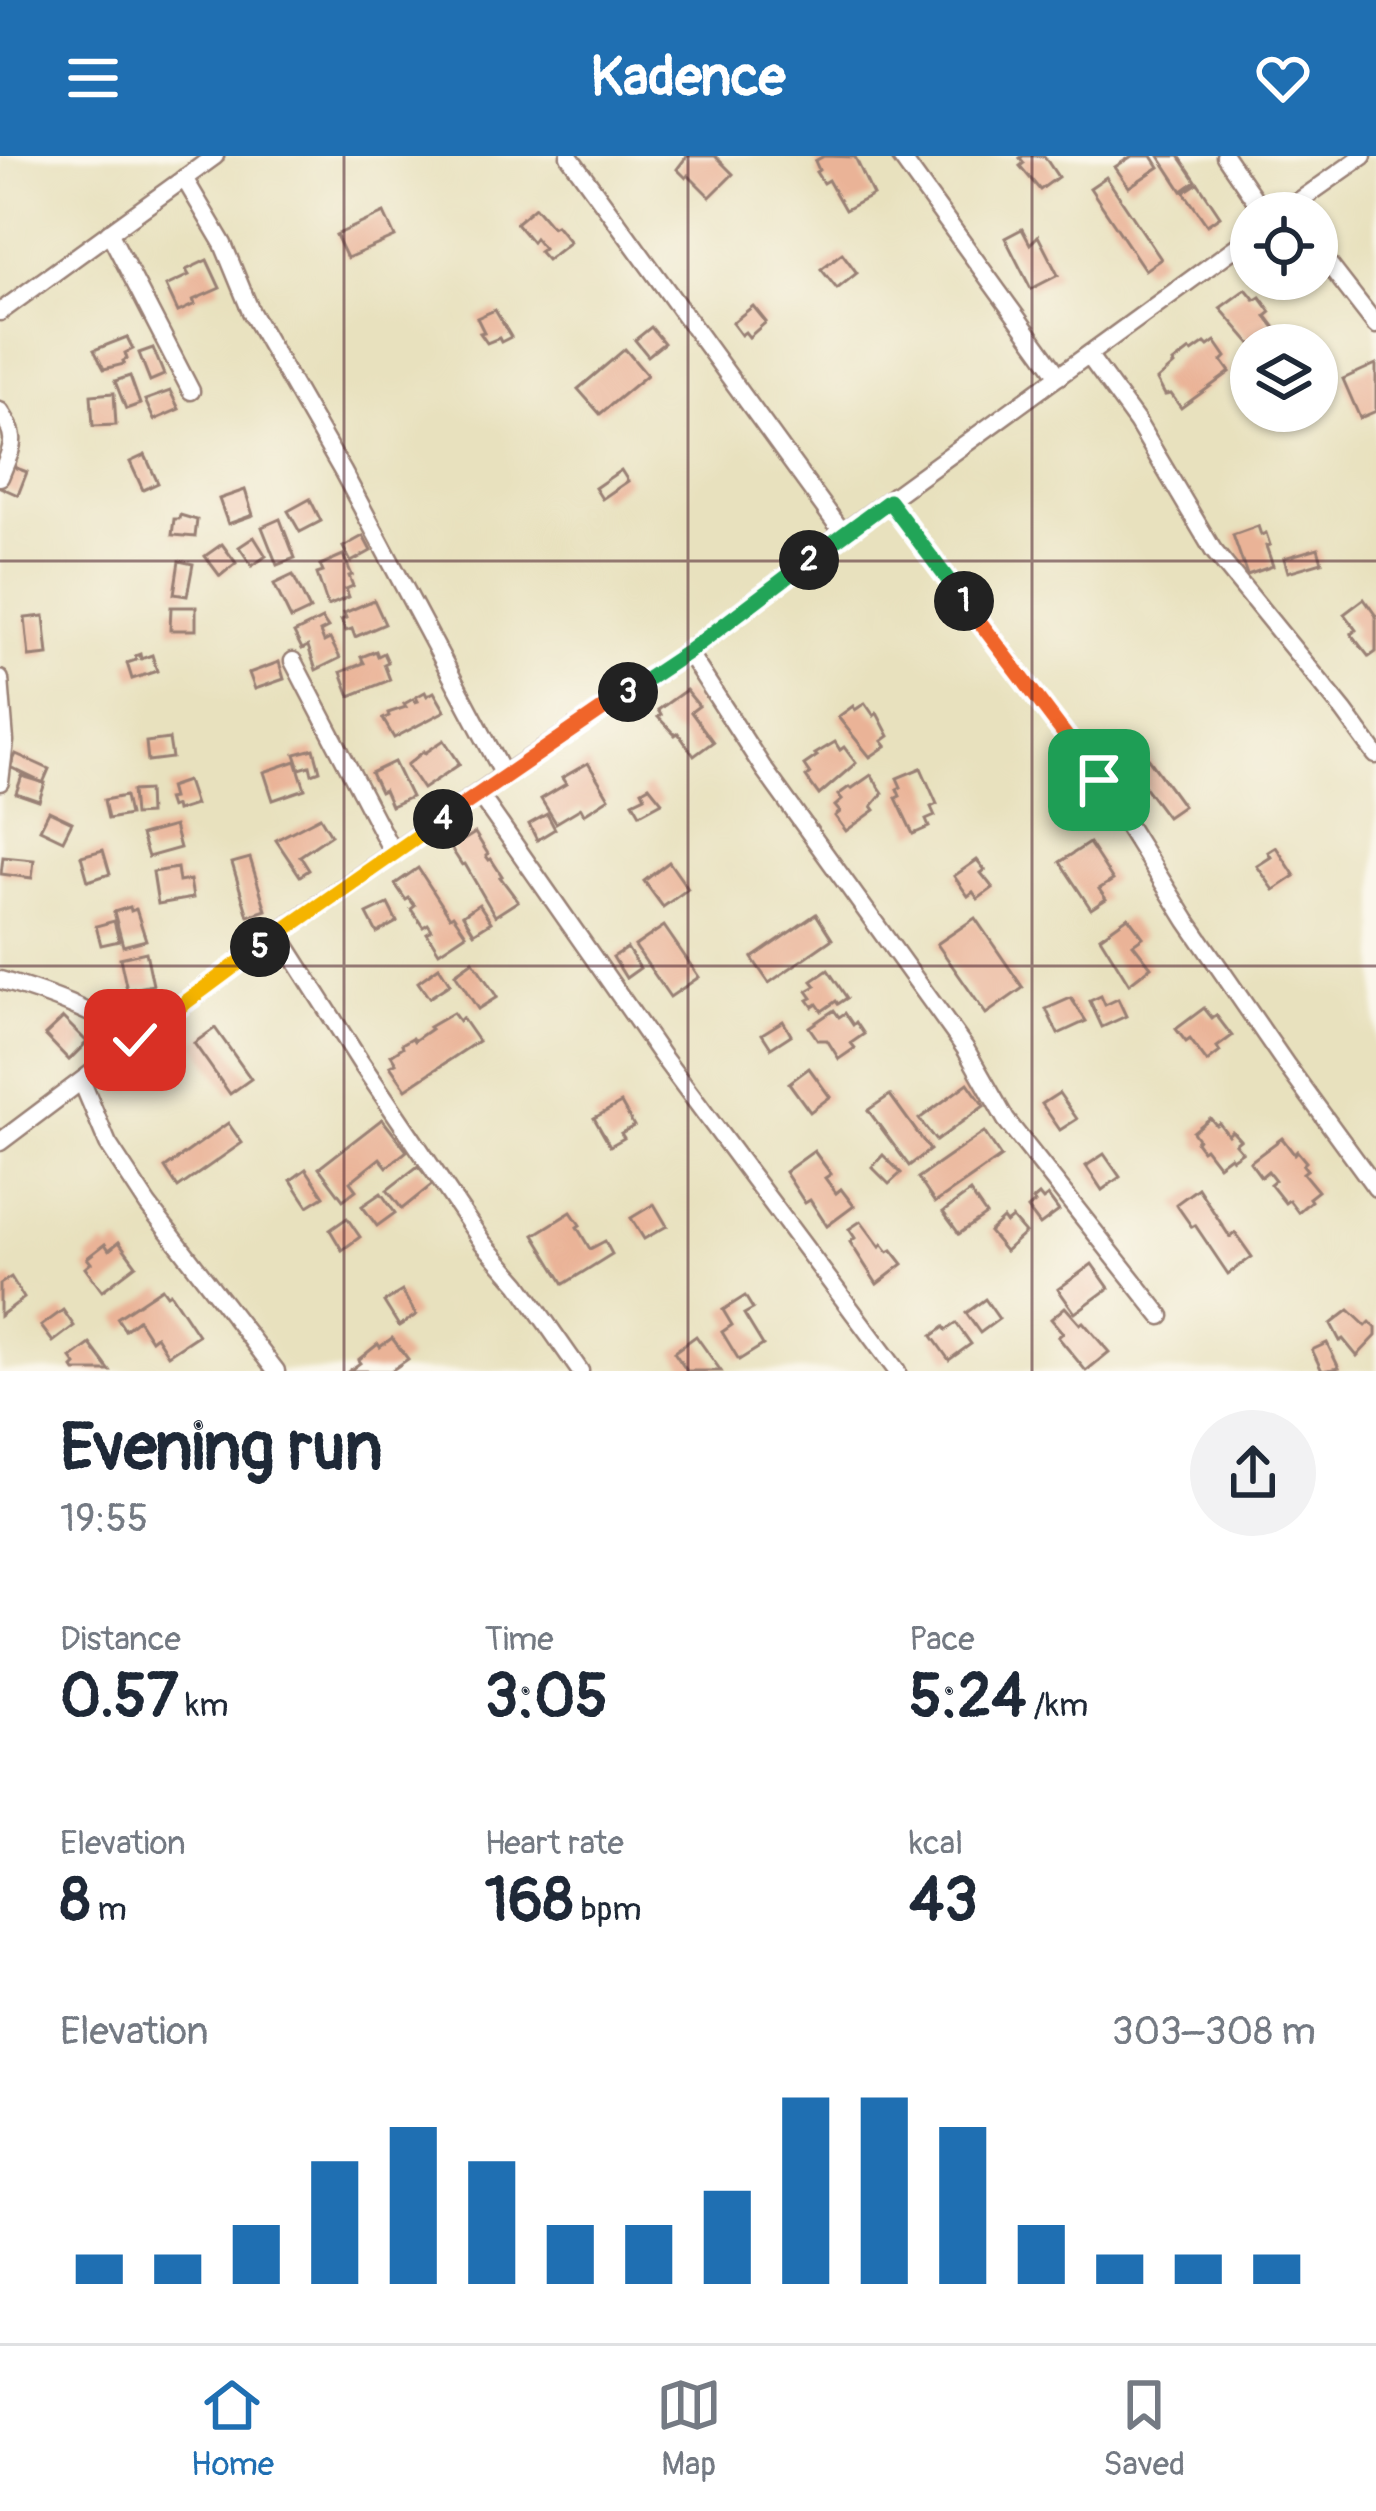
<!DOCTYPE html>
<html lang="en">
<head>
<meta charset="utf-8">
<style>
	:root { --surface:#fff; --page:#f2f2f3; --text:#1f2937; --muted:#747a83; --line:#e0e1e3; --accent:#1f6fb2 }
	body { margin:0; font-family:Pangolin,sans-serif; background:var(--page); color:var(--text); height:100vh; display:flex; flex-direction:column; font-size:45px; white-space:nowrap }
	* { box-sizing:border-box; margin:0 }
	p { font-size:39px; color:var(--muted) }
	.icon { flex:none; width:66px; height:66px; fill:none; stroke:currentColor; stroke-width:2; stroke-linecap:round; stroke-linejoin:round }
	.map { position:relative; height:1215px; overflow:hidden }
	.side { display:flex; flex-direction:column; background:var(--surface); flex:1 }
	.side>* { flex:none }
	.buttons { position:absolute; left:1230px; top:36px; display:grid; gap:24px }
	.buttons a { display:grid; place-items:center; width:108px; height:108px; border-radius:50%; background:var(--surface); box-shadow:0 3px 9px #0004; font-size:60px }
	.pin { position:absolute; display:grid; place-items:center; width:102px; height:102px; color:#fff; margin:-51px; border-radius:24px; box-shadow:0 6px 18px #0006 }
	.km { position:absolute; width:60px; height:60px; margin:-30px; border-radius:50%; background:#222; color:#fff; font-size:33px; line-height:60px; text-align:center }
	.round { display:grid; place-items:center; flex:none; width:126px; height:126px; border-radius:63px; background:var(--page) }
	.overview { display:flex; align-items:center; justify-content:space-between; height:204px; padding:0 60px }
	h1 { font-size:66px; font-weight:700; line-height:90px }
	.metrics { display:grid; grid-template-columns:repeat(3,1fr); gap:18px; height:204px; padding:12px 60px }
	.metrics div { display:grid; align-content:center }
	.metrics b { font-size:60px; font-weight:700 }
	.metrics small { font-size:33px; font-weight:400 }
	.metrics p { font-size:33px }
	.chart { height:336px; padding:24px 60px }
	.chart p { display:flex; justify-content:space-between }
	.chart svg { width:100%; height:216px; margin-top:12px; stroke:var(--accent); stroke-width:6 }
	header { display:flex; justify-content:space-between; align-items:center; height:156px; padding:0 60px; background:var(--accent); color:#fff; font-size:54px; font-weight:700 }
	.tab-bar { display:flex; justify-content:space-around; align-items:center; height:168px; border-top:3px solid var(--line); background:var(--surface); font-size:33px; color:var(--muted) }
	.tab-bar a { display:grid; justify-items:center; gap:6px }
	.tab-bar .selected { color:var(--accent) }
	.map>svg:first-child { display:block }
	.building { fill:#eab397 }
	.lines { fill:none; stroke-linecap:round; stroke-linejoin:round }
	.minor-casing { stroke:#998074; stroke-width:21 }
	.minor { stroke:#fff; stroke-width:16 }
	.split-1-casing { stroke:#fff; stroke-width:24 }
	.split-2-casing { stroke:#fff; stroke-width:24 }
	.split-3-casing { stroke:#fff; stroke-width:24 }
	.split-4-casing { stroke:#fff; stroke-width:24 }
	.split-5-casing { stroke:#fff; stroke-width:24 }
	.split-6-casing { stroke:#fff; stroke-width:24 }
	.split-1 { stroke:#f0652b; stroke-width:15 }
	.split-2 { stroke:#22a559; stroke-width:15 }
	.split-3 { stroke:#22a559; stroke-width:15 }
	.split-4 { stroke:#f0652b; stroke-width:15 }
	.split-5 { stroke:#f5b400; stroke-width:15 }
	.split-6 { stroke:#f5b400; stroke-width:15 }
	.grid { fill:none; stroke:#4a1f2b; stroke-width:3; stroke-opacity:0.55 }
</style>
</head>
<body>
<header><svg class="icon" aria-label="menu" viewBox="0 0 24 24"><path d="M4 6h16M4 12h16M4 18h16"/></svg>Kadence<svg class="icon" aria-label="heart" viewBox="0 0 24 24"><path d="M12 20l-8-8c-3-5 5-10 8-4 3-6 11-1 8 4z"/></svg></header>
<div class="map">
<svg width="1376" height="1215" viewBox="0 0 1376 1215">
	<rect width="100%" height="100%" fill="#fbf7ec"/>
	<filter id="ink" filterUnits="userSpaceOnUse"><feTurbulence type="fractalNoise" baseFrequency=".00833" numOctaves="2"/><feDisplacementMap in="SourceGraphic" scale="24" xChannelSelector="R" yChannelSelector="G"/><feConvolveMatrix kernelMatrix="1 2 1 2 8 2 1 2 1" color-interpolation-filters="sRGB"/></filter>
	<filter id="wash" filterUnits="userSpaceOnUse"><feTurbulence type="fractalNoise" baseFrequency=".004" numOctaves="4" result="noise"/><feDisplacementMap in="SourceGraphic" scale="48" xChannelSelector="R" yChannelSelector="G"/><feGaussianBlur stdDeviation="2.7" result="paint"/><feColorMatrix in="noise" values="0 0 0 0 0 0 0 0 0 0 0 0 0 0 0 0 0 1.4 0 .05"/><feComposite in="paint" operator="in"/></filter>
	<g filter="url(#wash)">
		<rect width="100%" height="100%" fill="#e8e1be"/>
		<g id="blocks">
			<g class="building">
				<path d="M687,0H715L733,18L710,41L688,19L686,22L677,13Z"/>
				<path d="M824,0L855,1L873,39L845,54L828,24L823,27L816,16L819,14L815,5Z"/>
				<path d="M1023,0H1044L1058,21L1040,34L1020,10L1024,7L1020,2Z"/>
				<path d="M1132,0H1152L1159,11L1129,31L1115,11Z"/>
				<path d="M1159,0H1179L1196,25L1182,35Z"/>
				<path d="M1106,21L1161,103L1145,114L1090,32Z"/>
				<path d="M1198,27L1220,60L1207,69L1184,36Z"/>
				<path d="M535,51L552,71L556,69L570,86L547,104L539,95L543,92L535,82L532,86L516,67Z"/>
				<path d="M384,57L395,81L347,102L336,79Z"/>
				<path d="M1022,73L1030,88L1038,80L1058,119L1031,133L1005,82Z"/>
				<path d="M842,97L857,117L837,133L821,113Z"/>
				<path d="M207,104L220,132L193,144L195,148L178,156L166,130L189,119L186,114Z"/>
				<path d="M1246,133L1255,144L1260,141L1271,156L1266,160L1279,177L1263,189H1252L1220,152Z"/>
				<path d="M753,150L766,166L749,181L745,176L741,179L732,167Z"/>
				<path d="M495,154L511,181L501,186L499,182L487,187L480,177L484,176L477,162Z"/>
				<path d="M651,171L664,187L648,200L635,184Z"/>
				<path d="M127,181L133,193L125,197L127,203L123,205L124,208L104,213L94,194Z"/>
				<path d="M1215,185L1226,201L1222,205L1230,216L1181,252L1171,238L1165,239L1157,224L1174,209L1173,207L1190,194L1192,196L1205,187L1208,190Z"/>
				<path d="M153,192L164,219L150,225L139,197Z"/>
				<path d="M625,193L647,219L600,258L578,233Z"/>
				<path d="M1376,208V255L1360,262L1343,223Z"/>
				<path d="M130,220L140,248L126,253L115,225Z"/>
				<path d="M170,235L179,253L154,264L145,244Z"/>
				<path d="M114,237L116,269L93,270L91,239Z"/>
				<path d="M145,299L158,327L143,334L130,306Z"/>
				<path d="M8,309L27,316L18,339L0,331Z"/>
				<path d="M621,314L628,325L602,343L595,332Z"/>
				<path d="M245,334L253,359L228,368L219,343Z"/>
				<path d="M310,343L321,365L300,376L288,355Z"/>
				<path d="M180,359L197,364L195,381L172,379L174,363H179Z"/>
				<path d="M280,363L295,402L277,409L262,371Z"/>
				<path d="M1258,370L1261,379L1266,377L1270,389L1266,390L1273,410L1247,419L1233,379Z"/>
				<path d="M363,380L371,395L351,406L343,391Z"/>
				<path d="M254,381L266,400L252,410L239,391Z"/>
				<path d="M222,388L236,407L220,420L205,400Z"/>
				<path d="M1318,392L1322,406L1288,416L1284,402Z"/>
				<path d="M343,399L352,419L349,420L353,430L346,433L349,441L328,450L317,418L323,416L320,409Z"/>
				<path d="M179,405L193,408L187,440L174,438Z"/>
				<path d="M293,419L310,454L291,463L274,428Z"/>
				<path d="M1364,443L1376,460V496L1369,501L1351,478L1356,474L1344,458Z"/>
				<path d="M374,444L385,468L355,481L352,473L346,475L341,464L346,462L344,457Z"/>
				<path d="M171,451H196V474H170Z"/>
				<path d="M44,460L48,499L29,501L25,462Z"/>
				<path d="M322,463L328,472L320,476L324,486L330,483L340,502L316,514L308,490L302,493L294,477Z"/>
				<path d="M376,495L378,500L384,497L388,506L384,508L390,524L350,540L341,516L364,507L361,501Z"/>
				<path d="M140,498L141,503L152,499L157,515L132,523L127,507L136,504L135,500Z"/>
				<path d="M279,506L284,523L255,533L249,517Z"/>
				<path d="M686,534L699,550L691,556L713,586L694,600L678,577L675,579L658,561L661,559L658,554Z"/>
				<path d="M425,536L427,540L434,536L445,555L394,582L383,563L389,560L388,557L406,551L404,548L413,543L415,546L418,545L416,541Z"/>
				<path d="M865,547L874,560L877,557L889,580L882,585L886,590L870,601L838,561L853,550L855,554Z"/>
				<path d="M169,583L172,602L148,605L146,586Z"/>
				<path d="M444,584L460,608L423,633L407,609L424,595L425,597Z"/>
				<path d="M835,586L840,594L844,591L856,607L819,639L806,621L810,618L804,609L817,600L815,598Z"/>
				<path d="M314,593L320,615L312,618L310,610L300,613L295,598Z"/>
				<path d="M1142,594L1183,650L1167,661L1126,606Z"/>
				<path d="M16,598L49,613L43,627L10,611Z"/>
				<path d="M296,605L305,633L273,644L264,616Z"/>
				<path d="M394,606L411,641L391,650L384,634L380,636L371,617Z"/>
				<path d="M588,607L609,642L584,658L581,652L556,667L541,643L566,628L562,622Z"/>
				<path d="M921,612L937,648L931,651L935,660L926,664L929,671L913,678L896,642L900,640L897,633L901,631L897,622Z"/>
				<path d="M871,619L883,637L872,650L875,654L846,675L835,660L840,656L835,650L842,644L838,639L849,631L851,633Z"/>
				<path d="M22,620L45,627L39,645L16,637Z"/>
				<path d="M187,625L195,649L176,655L175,650L170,652L167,643L172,642L169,631Z"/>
				<path d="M649,630L662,646L640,658L633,646L645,640L642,634Z"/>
				<path d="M148,634L149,658L134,659L132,635Z"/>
				<path d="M125,640L129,659L108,663L104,644Z"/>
				<path d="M49,655L72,666L63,684L40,673Z"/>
				<path d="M547,658L555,673L537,684L529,668Z"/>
				<path d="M320,661L331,679L300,700L309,714L300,720L276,684Z"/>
				<path d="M174,670L180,692L148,701L141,679Z"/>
				<path d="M475,677L488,698L486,700L489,704L491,703L502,720L500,721L518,745L495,760L465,708L462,709L451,692Z"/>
				<path d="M1089,687L1113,724L1099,733L1106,743L1091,753L1060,706Z"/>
				<path d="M1276,691L1295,720L1274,734L1257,710L1271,701L1268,696Z"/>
				<path d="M103,694L110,718L88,725L81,700Z"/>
				<path d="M3,701L34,704L32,722L1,718Z"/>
				<path d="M250,702L266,754L248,760L232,707Z"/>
				<path d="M977,704L985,714L981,717L993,732L978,743L973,736L968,740L954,720Z"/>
				<path d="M669,706L688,733L663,751L644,725Z"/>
				<path d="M177,712L179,726L190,724L193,742L158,748L153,716Z"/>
				<path d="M418,712L450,761L453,759L466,778L439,796L427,777L432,774L428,768L423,771L411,753L415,750L409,742L406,744L395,728Z"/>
				<path d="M388,748L397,766L377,777L367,758Z"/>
				<path d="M479,748L491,766L474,777L463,759Z"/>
				<path d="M130,751L131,755L136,753L146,784L123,790L114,756Z"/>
				<path d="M816,758L832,783L769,827L752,802Z"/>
				<path d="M1128,761L1143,781L1133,788L1151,811L1129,828L1100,781Z"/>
				<path d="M975,762L1023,832L986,858L937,788Z"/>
				<path d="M114,765L119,785L101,789L96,770Z"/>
				<path d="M664,770L699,821L670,841L635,790Z"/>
				<path d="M627,792L640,812L626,822L613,801Z"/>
				<path d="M146,796L153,829L127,834L120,802Z"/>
				<path d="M473,805L497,841L478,853L455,818Z"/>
				<path d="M439,811L450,828L429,842L418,826Z"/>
				<path d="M828,814L847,842L838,848L836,845L822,855L817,848L813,851L808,844L812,842L807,835L816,830L812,825Z"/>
				<path d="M1101,840L1105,849L1118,843L1126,860L1102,871L1090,845Z"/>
				<path d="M1071,842L1086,865L1058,878L1046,853Z"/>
				<path d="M1204,852L1212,862L1216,859L1232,880L1217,891L1220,896L1207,906L1190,883L1186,886L1176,873Z"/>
				<path d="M834,854L839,861L845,857L853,869L856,866L864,878L851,887L855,892L839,903L827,884H818L809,871Z"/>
				<path d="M453,857L459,865L462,862L478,885L406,933L390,910L396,907L391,899L403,891L402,888L412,882L414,885L431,873L429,871Z"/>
				<path d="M63,862L87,886L69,904L45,879Z"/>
				<path d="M783,865L791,879L771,892L762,878Z"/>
				<path d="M215,872L251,923L230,938L194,887Z"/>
				<path d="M809,912L830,941L810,956L789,927Z"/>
				<path d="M968,927L984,950L936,985L919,963Z"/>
				<path d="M1059,937L1077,963L1060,974L1042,948Z"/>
				<path d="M890,939L930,994L909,1010L868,954Z"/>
				<path d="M621,947L634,970L621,977L624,982L610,990L594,962Z"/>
				<path d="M1210,962L1216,969L1219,967L1228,979L1232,975L1240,984L1235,988L1242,996L1232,1003L1230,1000L1218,1009L1205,992L1202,994L1196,986L1198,983L1193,976Z"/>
				<path d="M382,963L407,995L387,1011L380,1002L350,1026L356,1034L343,1044L319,1012Z"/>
				<path d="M228,967L242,987L178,1032L165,1012Z"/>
				<path d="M984,976L1001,1001L935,1047L918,1022Z"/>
				<path d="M1282,982L1294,998L1297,995L1306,1006L1303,1009L1307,1014L1303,1017L1318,1035L1309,1042L1311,1045L1298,1056L1289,1044L1285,1047L1270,1028L1275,1024L1268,1015L1261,1021L1250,1006Z"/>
				<path d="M814,995L831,1018L825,1022L836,1037L841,1033L854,1050L827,1070L810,1044L805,1047L785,1016Z"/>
				<path d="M1104,998L1120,1021L1102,1034L1086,1010Z"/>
				<path d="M883,999L901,1017L889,1028L872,1011Z"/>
				<path d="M418,1010L433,1028L402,1053L387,1034Z"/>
				<path d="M306,1013L324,1040L308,1050L291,1024Z"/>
				<path d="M1198,1032L1230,1081L1235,1077L1252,1101L1228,1118L1195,1069L1192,1071L1176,1048Z"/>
				<path d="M970,1036L986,1059L959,1078L943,1056Z"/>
				<path d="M381,1037L395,1057L377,1070L362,1050Z"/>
				<path d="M1039,1039L1043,1044L1048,1040L1059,1055L1040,1069L1028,1053L1035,1047L1033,1044Z"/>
				<path d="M654,1048L667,1070L644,1083L631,1062Z"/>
				<path d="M571,1056L580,1069L577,1071L590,1093L605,1085L612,1098L564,1128L534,1079Z"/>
				<path d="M347,1062L360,1081L342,1094L330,1074Z"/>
				<path d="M1012,1062L1025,1077L1005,1095L989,1076L1003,1063L1006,1067Z"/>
				<path d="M861,1065L880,1091L882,1088L888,1096L892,1094L903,1108L877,1128L850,1086L855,1082L849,1073Z"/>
				<path d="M119,1086L136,1109L102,1135L85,1112L91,1107L87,1102L105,1088L109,1094Z"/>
				<path d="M1092,1108L1109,1132L1075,1157L1058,1133Z"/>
				<path d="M11,1121L24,1142L0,1160V1128Z"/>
				<path d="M162,1132L167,1139L170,1137L198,1179L168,1199L156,1180L151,1184L138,1164L125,1174L117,1162Z"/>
				<path d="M402,1135L416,1159L399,1170L384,1146Z"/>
				<path d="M745,1140L753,1153L744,1158L763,1189L739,1204L722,1176L732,1169L723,1154Z"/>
				<path d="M985,1143L999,1163L980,1177L966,1157Z"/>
				<path d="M1065,1151L1080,1168L1083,1166L1109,1196L1086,1215L1058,1181L1063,1177L1051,1163Z"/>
				<path d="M63,1154L74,1170L53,1186L41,1170Z"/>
				<path d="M1349,1154L1366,1170L1370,1166L1376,1172V1180L1357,1200L1343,1183L1340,1185L1331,1168Z"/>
				<path d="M956,1167L971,1188L949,1204L932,1180L944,1171L946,1174Z"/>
				<path d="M696,1180L721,1215H687L674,1196Z"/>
				<path d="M392,1182L408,1203L391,1215H349L360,1207L358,1204L378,1188L380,1191Z"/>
				<path d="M1327,1187L1339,1212L1322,1215L1312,1194Z"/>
				<path d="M90,1188L110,1215H75L73,1212L76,1209L71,1202Z"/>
			</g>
		</g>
	</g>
	<g filter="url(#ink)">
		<use href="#blocks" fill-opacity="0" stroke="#998074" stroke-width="3"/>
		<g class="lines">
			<g class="minor-casing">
				<g id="minor">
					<path d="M569,0L843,377"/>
					<path d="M900,0L1059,220"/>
					<path d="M1225,0L1264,57"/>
					<path d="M184,22L223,88L251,156L343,316L504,619"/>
					<path d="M1282,57L1363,0"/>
					<path d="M109,76L191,235"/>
					<path d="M1317,93L1376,169"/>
					<path d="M0,156L215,0"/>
					<path d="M1089,200L1137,266L1213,394L1344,555L1376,599"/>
					<path d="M0,255C20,284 12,290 0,321"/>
					<path d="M889,345L1099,624L1187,765L1287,910L1376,1032"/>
					<path d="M688,496L763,612L965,892L1006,964L1161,1160"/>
					<path d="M293,505L393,697"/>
					<path d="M0,523L5,585L0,626"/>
					<path d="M479,638L662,900L897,1215"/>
					<path d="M278,777L361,907L483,1087L519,1128L580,1215"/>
					<path d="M0,824C47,838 95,854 135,884"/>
					<path d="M82,926L108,988L148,1049L276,1215"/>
					<path d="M0,986L278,777L504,619L688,496L843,377L1251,80"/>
				</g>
			</g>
			<use href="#minor" class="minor"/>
		</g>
	</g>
	<g class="lines" filter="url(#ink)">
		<g class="split-1-casing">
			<path id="split-1" d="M964,445L1099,624"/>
		</g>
		<g class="split-2-casing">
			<path id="split-2" d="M809,404L889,345L964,445"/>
		</g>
		<g class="split-3-casing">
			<path id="split-3" d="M628,536L688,496L809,404"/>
		</g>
		<g class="split-4-casing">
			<path id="split-4" d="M443,663L628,536"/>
		</g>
		<g class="split-5-casing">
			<path id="split-5" d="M260,791L443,663"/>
		</g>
		<g class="split-6-casing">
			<path id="split-6" d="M135,884L260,791"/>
		</g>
		<use href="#split-1" class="split-1"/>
		<use href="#split-2" class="split-2"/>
		<use href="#split-3" class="split-3"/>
		<use href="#split-4" class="split-4"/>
		<use href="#split-5" class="split-5"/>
		<use href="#split-6" class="split-6"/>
	</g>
	<path class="grid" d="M344,0V1215M688,0V1215M1032,0V1215M0,405H1376M0,810H1376"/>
</svg>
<div class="buttons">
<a><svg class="icon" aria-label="locate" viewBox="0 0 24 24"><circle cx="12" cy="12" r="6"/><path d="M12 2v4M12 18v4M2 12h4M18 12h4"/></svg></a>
<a><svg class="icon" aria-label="layers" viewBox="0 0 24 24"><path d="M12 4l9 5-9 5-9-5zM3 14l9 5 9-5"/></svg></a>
</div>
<div class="pin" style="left:1099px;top:624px;background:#1e9e55"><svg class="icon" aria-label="arrive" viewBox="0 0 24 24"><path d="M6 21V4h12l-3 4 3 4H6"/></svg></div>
<div class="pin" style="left:135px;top:884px;background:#d93025"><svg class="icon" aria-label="check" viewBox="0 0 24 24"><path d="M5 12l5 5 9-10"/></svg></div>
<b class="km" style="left:964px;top:445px">1</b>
<b class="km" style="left:809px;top:404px">2</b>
<b class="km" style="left:628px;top:536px">3</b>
<b class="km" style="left:443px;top:663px">4</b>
<b class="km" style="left:260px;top:791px">5</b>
</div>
<section class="side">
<div class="overview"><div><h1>Evening run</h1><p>19:55</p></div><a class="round"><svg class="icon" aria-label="share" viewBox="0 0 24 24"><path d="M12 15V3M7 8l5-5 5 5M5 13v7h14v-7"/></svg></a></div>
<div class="metrics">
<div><p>Distance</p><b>0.57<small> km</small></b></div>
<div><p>Time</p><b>3:05</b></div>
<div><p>Pace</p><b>5:24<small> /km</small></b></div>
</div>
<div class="metrics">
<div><p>Elevation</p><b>8<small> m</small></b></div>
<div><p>Heart rate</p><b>168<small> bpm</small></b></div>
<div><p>kcal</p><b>43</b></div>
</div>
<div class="chart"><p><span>Elevation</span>303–308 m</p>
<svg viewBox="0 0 160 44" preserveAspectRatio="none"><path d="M5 44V38M15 44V38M25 44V32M35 44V19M45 44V12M55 44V19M65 44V32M75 44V32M85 44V25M95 44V6M105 44V6M115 44V12M125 44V32M135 44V38M145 44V38M155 44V38"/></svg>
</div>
</section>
<nav class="tab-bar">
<a class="selected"><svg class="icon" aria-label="home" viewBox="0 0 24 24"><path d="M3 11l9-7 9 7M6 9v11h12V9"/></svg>Home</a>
<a><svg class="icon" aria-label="map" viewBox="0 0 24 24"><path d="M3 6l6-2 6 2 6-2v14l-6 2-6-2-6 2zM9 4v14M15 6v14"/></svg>Map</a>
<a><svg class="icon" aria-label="saved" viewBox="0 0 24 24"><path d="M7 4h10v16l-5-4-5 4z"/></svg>Saved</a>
</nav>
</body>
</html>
